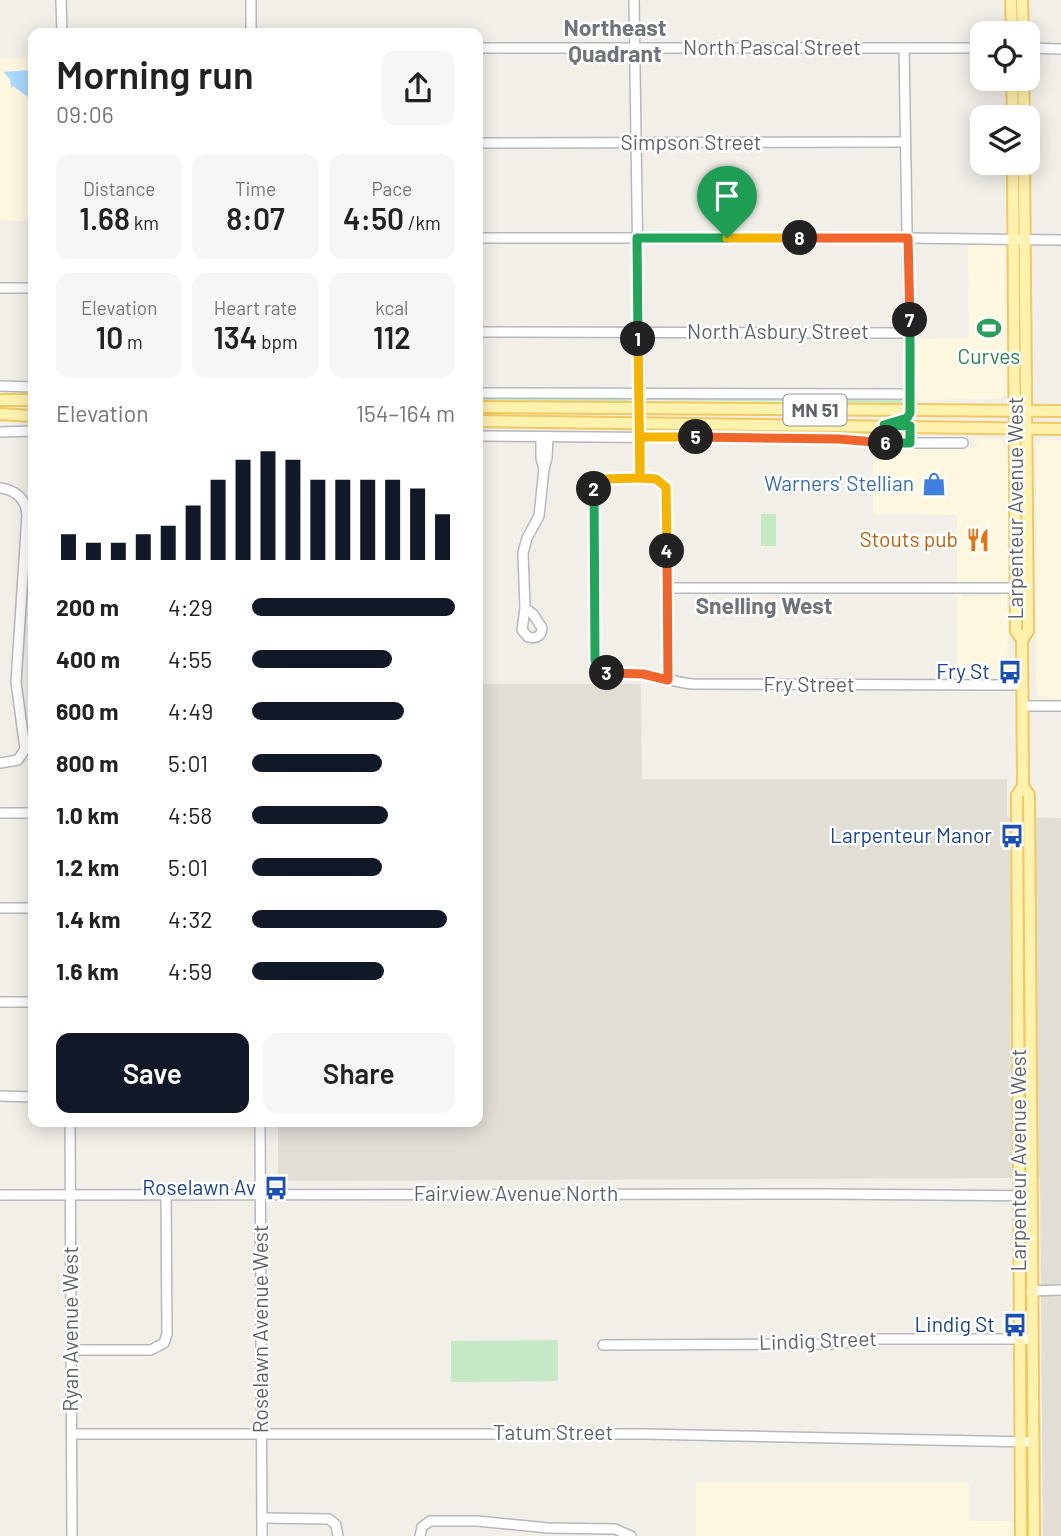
<!DOCTYPE html>
<html lang="en">
<head>
<meta charset="utf-8">
<style>
	:root { --surface:#fff; --page:#f6f6f6; --text:#222; --muted:#767676; --accent:#111827 }
	body { margin:0; font-family:Barlow,sans-serif; background:var(--page); color:var(--text); height:100vh; display:flex; flex-direction:column; font-size:26px; white-space:nowrap }
	* { box-sizing:border-box; margin:0 }
	p { font-size:23px; color:var(--muted) }
	.icon { flex:none; width:38px; height:38px; fill:none; stroke:currentColor; stroke-width:2; stroke-linecap:round; stroke-linejoin:round }
	.map { position:relative; flex:1; overflow:hidden }
	.details { position:absolute; left:28px; top:28px; width:455px; height:1099px; display:flex; flex-direction:column; background:var(--surface); border-radius:14px; box-shadow:0 4px 18px #0003 }
	.details>* { flex:none }
	.buttons { position:absolute; left:970px; top:21px; display:grid; gap:14px }
	.buttons a { display:grid; place-items:center; width:70px; height:70px; border-radius:14px; background:var(--surface); box-shadow:0 4px 18px #0003; font-size:35px }
	.pin { position:absolute; display:grid; place-items:center; width:60px; height:60px; color:#fff; margin:-72px -30px; border-radius:50% 50% 50% 0; rotate:-45deg; box-shadow:0 0 7px #0007 }
	.pin .icon { rotate:45deg }
	.km { position:absolute; width:35px; height:35px; margin:-18px; border-radius:50%; background:#222; color:#fff; font-size:19px; line-height:35px; text-align:center }
	.round { display:grid; place-items:center; flex:none; width:74px; height:74px; border-radius:14px; background:var(--page) }
	.headline { display:flex; align-items:center; justify-content:space-between; height:119px; padding:0 28px }
	h1 { font-size:38px; font-weight:600; line-height:52px }
	.metrics { display:grid; grid-template-columns:repeat(3,1fr); gap:10px; height:119px; padding:7px 28px }
	.metrics div { display:grid; align-content:center; border-radius:14px; background:var(--page); text-align:center }
	.metrics b { font-size:30px; font-weight:600 }
	.metrics small { font-size:19px; font-weight:400 }
	.metrics p { font-size:19px }
	.chart { height:196px; padding:14px 28px }
	.chart p { display:flex; justify-content:space-between }
	.chart svg { width:100%; height:126px; margin-top:7px; stroke:var(--accent); stroke-width:6 }
	.button { display:flex; gap:14px; margin-top:auto; padding:14px 28px }
	.button a { flex:1; height:80px; border-radius:14px; background:var(--accent); color:#fff; font-size:28px; font-weight:600; line-height:80px; text-align:center }
	.button a+a { background:var(--page); color:var(--text) }
	ul { padding:0 28px; list-style:none; font-size:23px }
	li { display:grid; grid-template-columns:112px 84px 1fr; align-items:center; height:52px }
	li i { height:18px; border-radius:9px; background:var(--accent) }
	.map>svg:first-child { display:block }
	.commercial { fill:#fef7e0 }
	.education { fill:#e1ded6 }
	.green { fill:#c5e8c5 }
	.water { fill:#aadaff }
	.lines { fill:none; stroke-linecap:round; stroke-linejoin:round }
	.minor-casing { stroke:#b5b8bc; stroke-width:12 }
	.major-casing { stroke:#f2c960; stroke-width:14 }
	.minor { stroke:#fff; stroke-width:9 }
	.major { stroke:#fff2af; stroke-width:10 }
	.split-1-casing { stroke:#fff; stroke-width:14 }
	.split-2-casing { stroke:#fff; stroke-width:14 }
	.split-3-casing { stroke:#fff; stroke-width:14 }
	.split-4-casing { stroke:#fff; stroke-width:14 }
	.split-5-casing { stroke:#fff; stroke-width:14 }
	.split-6-casing { stroke:#fff; stroke-width:14 }
	.split-7-casing { stroke:#fff; stroke-width:14 }
	.split-8-casing { stroke:#fff; stroke-width:14 }
	.split-9-casing { stroke:#fff; stroke-width:14 }
	.split-1 { stroke:#22a559; stroke-width:9 }
	.split-2 { stroke:#f5b400; stroke-width:9 }
	.split-3 { stroke:#22a559; stroke-width:9 }
	.split-4 { stroke:#f0652b; stroke-width:9 }
	.split-5 { stroke:#f5b400; stroke-width:9 }
	.split-6 { stroke:#f0652b; stroke-width:9 }
	.split-7 { stroke:#22a559; stroke-width:9 }
	.split-8 { stroke:#f0652b; stroke-width:9 }
	.split-9 { stroke:#f5b400; stroke-width:9 }
	.labels { text-anchor:middle; stroke-width:5; stroke-linejoin:round; paint-order:stroke }
	.shield { fill:#fff; stroke:#8f9295; stroke-width:2 }
	.shield-label { font-size:19px; font-weight:bold; fill:#5f6368 }
	.street-label { font-size:21px; fill:#5f6368; stroke:#fff }
	.leisure-label { font-size:21px; fill:#27864d; stroke:#fff }
	.shop-label { font-size:21px; fill:#366cbe; stroke:#fff; text-anchor:end }
	.food-label { font-size:21px; fill:#c56008; stroke:#fff; text-anchor:end }
	.transit-label { font-size:21px; fill:#164399; stroke:#fff; text-anchor:end }
	.neighbourhood-label { font-size:23px; font-weight:bold; fill:#70757a; stroke:#fff }
</style>
</head>
<body>
<div class="map">
<svg width="1061" height="1536" viewBox="0 0 1061 1536">
	<rect width="100%" height="100%" fill="#f1efe8"/>
	<g class="commercial">
		<path d="M0,58H33V221L0,220Z"/>
		<path d="M968,245H1005L1007,394L1001,399L918,400L915,339L969,338Z"/>
		<path d="M976,438L1002,440L1008,449V578L1007,582L1003,584L957,585V515L873,514V446L977,447L978,444L974,442Z"/>
		<path d="M1042,439L1061,440V699L1040,698L1036,689V447Z"/>
		<path d="M957,592L963,597L1000,596L1002,593L1007,594L1008,676L1006,681H958Z"/>
		<path d="M696,1482H969V1521H1012V1536H696Z"/>
	</g>
	<path class="education" d="M478,684H641L642,779H1007V817L1061,818V1536H1043L1040,1178L278,1181V1122H478Z"/>
	<g class="green">
		<path d="M609,397L630,398L631,401L478,402V398Z"/>
		<path d="M668,397L900,398L902,401L900,403L647,400L648,398Z"/>
		<path d="M649,429L899,433L902,436L899,439L835,435L648,433Z"/>
		<rect x="761" y="514" width="15" height="32"/>
		<path d="M558,1340V1381L451,1382V1341Z"/>
	</g>
	<path class="water" d="M31,70C35,77 35,92 29,98L13,86L11,88L10,79L3,72Z"/>
	<g class="lines">
		<g class="minor-casing">
			<g id="minor">
				<path d="M61,0L62,33"/>
				<path d="M251,0V33"/>
				<path d="M634,0L641,478"/>
				<path d="M478,48H982"/>
				<path d="M904,48L910,410"/>
				<path d="M1027,48L1061,49"/>
				<path d="M478,143L905,142"/>
				<path d="M478,238H908L1061,240"/>
				<path d="M0,288H33"/>
				<path d="M478,332L910,333"/>
				<path d="M0,386L33,387"/>
				<path d="M478,393L911,394"/>
				<path d="M0,432L33,431"/>
				<path d="M478,436L839,439L884,443H963"/>
				<path d="M541,437V458L544,469"/>
				<path d="M0,488C16,490 26,499 27,515L16,682L25,749L18,760L0,763"/>
				<path d="M667,588H1023"/>
				<path d="M525,608L533,614L542,628C542,636 536,639 528,637L522,630L525,608L523,553L527,538L539,516L544,469L547,458L548,437"/>
				<path d="M668,680L666,487L656,479H607L596,485L594,493L595,661C596,666 598,671 605,673C617,676 631,672 644,674C660,676 676,683 693,684L1023,685"/>
				<path d="M1023,706H1061"/>
				<path d="M0,813H33"/>
				<path d="M0,908H33"/>
				<path d="M0,1002H33"/>
				<path d="M0,1096L33,1097"/>
				<path d="M70,1122L72,1536"/>
				<path d="M260,1122L262,1536"/>
				<path d="M0,1195L828,1194L1032,1196"/>
				<path d="M1031,1291L1061,1290"/>
				<path d="M603,1345L833,1344L873,1339H1033"/>
				<path d="M71,1350H151L164,1343L167,1334L166,1196"/>
				<path d="M72,1434H644L1033,1442"/>
				<path d="M262,1518L329,1519L336,1525L338,1536"/>
				<path d="M420,1536L422,1527L430,1521H477L548,1528L615,1529L631,1536"/>
			</g>
		</g>
		<g class="major-casing">
			<g id="major">
				<path d="M1011,0L1012,33"/>
				<path d="M1022,0L1023,33"/>
				<path d="M1012,79L1013,117"/>
				<path d="M1023,79L1024,117"/>
				<path d="M1013,163L1016,631L1022,640"/>
				<path d="M1024,163L1028,631L1022,640L1023,786L1029,795L1034,1536"/>
				<path d="M0,400H33"/>
				<path d="M478,407L1061,411"/>
				<path d="M0,414L33,416"/>
				<path d="M478,421L1061,429"/>
				<path d="M1021,1536L1017,795L1023,786"/>
			</g>
		</g>
		<use href="#minor" class="minor"/>
		<use href="#major" class="major"/>
	</g>
	<g class="lines">
		<g class="split-1-casing">
			<path id="split-1" d="M638,339L637,238H727"/>
		</g>
		<g class="split-2-casing">
			<path id="split-2" d="M594,489L603,479L640,478L638,339"/>
		</g>
		<g class="split-3-casing">
			<path id="split-3" d="M594,489L595,660L598,669L607,673"/>
		</g>
		<g class="split-4-casing">
			<path id="split-4" d="M607,673L643,674L668,680L667,551"/>
		</g>
		<g class="split-5-casing">
			<path id="split-5" d="M667,551L666,487L656,479L640,478V437H696"/>
		</g>
		<g class="split-6-casing">
			<path id="split-6" d="M696,437L839,439L886,443"/>
		</g>
		<g class="split-7-casing">
			<path id="split-7" d="M886,443H910V426L884,425L907,418L910,413V320"/>
		</g>
		<g class="split-8-casing">
			<path id="split-8" d="M800,238H908L910,320"/>
		</g>
		<g class="split-9-casing">
			<path id="split-9" d="M727,238H800"/>
		</g>
		<use href="#split-1" class="split-1"/>
		<use href="#split-2" class="split-2"/>
		<use href="#split-3" class="split-3"/>
		<use href="#split-4" class="split-4"/>
		<use href="#split-5" class="split-5"/>
		<use href="#split-6" class="split-6"/>
		<use href="#split-7" class="split-7"/>
		<use href="#split-8" class="split-8"/>
		<use href="#split-9" class="split-9"/>
	</g>
	<defs>
		<g id="stadium-bare" transform="scale(1.89)"><path d="M0-5a6.5 5 0 1 0 0 10a6.5 5 0 1 0 0-10ZM-3.5-1.8h7v3.6h-7Z" fill="#2e9e5b" stroke="#fff" stroke-width="2.5" paint-order="stroke"/></g>
		<g id="shop-bare" transform="scale(1.89)"><path d="M-5-2.5h2.3a2.7 3.5 0 0 1 5.4 0H5L5.5 6h-11ZM-1.5-2.5h3a1.5 2.3 0 0 0-3 0Z" fill="#3f7fe0" stroke="#fff" stroke-width="2.5" paint-order="stroke"/></g>
		<g id="restaurant-bare" transform="scale(1.89)"><path d="M-5-6h1v4h1v-4h1v4h1v-4h1v5L-1.5 .5V6h-2V.5L-5-1ZM5-6V6H3V1.5H1.5Q1.5-4 5-6Z" fill="#e8710a" stroke="#fff" stroke-width="2.5" paint-order="stroke"/></g>
		<g id="bus-bare" transform="scale(1.89)"><path d="M-5-6H5V4H4V6H2V4H-2V6H-4V4H-5ZM-3.5-4V0h7V-4ZM-3.5 1.2v1.5H-2V1.2ZM2 1.2v1.5H3.5V1.2Z" fill="#1a4fb4" stroke="#fff" stroke-width="2.5" paint-order="stroke"/></g>
	</defs>
	<g fill-rule="evenodd">
		<use href="#stadium-bare" x="989" y="328"/>
		<use href="#shop-bare" x="934" y="484"/>
		<use href="#restaurant-bare" x="978" y="540"/>
		<use href="#bus-bare" x="1010" y="672"/>
		<use href="#bus-bare" x="1012" y="836"/>
		<use href="#bus-bare" x="276" y="1188"/>
		<use href="#bus-bare" x="1015" y="1325"/>
	</g>
	<g class="labels">
		<rect class="shield" x="783.5" y="394.5" width="63" height="31" rx="5"/>
		<g class="shield-label">
			<text x="815" y="417">MN 51</text>
		</g>
		<g class="street-label">
			<text x="772" y="55">North Pascal Street</text>
			<text x="691" y="150">Simpson Street</text>
			<text x="778" y="339">North Asbury Street</text>
			<text transform="translate(1016 508) rotate(-90)" y="7">Larpenteur Avenue West</text>
			<text x="809" y="692">Fry Street</text>
			<text transform="translate(1019 1160) rotate(-90)" y="7">Larpenteur Avenue West</text>
			<text x="516" y="1201">Fairview Avenue North</text>
			<text transform="translate(71 1329) rotate(-90)" y="7">Ryan Avenue West</text>
			<text transform="translate(261 1329) rotate(-90)" y="7">Roselawn Avenue West</text>
			<text transform="translate(818 1341) rotate(-2)" y="7">Lindig Street</text>
			<text x="553" y="1440">Tatum Street</text>
		</g>
		<g class="leisure-label">
			<text x="989" y="364">Curves</text>
		</g>
		<g class="shop-label">
			<text x="914" y="491">Warners' Stellian</text>
		</g>
		<g class="food-label">
			<text x="958" y="547">Stouts pub</text>
		</g>
		<g class="transit-label">
			<text x="990" y="679">Fry St</text>
			<text x="992" y="843">Larpenteur Manor</text>
			<text x="256" y="1195">Roselawn Av</text>
			<text x="995" y="1332">Lindig St</text>
		</g>
		<g class="neighbourhood-label">
			<text x="615" y="36">Northeast<tspan x="615" dy="26">Quadrant</tspan></text>
			<text x="764" y="614">Snelling West</text>
		</g>
	</g>
</svg>
<div class="buttons">
<a><svg class="icon" aria-label="locate" viewBox="0 0 24 24"><circle cx="12" cy="12" r="6"/><path d="M12 2v4M12 18v4M2 12h4M18 12h4"/></svg></a>
<a><svg class="icon" aria-label="layers" viewBox="0 0 24 24"><path d="M12 4l9 5-9 5-9-5zM3 14l9 5 9-5"/></svg></a>
</div>
<div class="pin" style="left:727px;top:238px;background:#1e9e55"><svg class="icon" aria-label="arrive" viewBox="0 0 24 24"><path d="M6 21V4h12l-3 4 3 4H6"/></svg></div>
<b class="km" style="left:638px;top:339px">1</b>
<b class="km" style="left:594px;top:489px">2</b>
<b class="km" style="left:607px;top:673px">3</b>
<b class="km" style="left:667px;top:551px">4</b>
<b class="km" style="left:696px;top:437px">5</b>
<b class="km" style="left:886px;top:443px">6</b>
<b class="km" style="left:910px;top:320px">7</b>
<b class="km" style="left:800px;top:238px">8</b>
<section class="details">
<div class="headline"><div><h1>Morning run</h1><p>09:06</p></div><a class="round"><svg class="icon" aria-label="share" viewBox="0 0 24 24"><path d="M12 15V3M7 8l5-5 5 5M5 13v7h14v-7"/></svg></a></div>
<div class="metrics">
<div><p>Distance</p><b>1.68<small> km</small></b></div>
<div><p>Time</p><b>8:07</b></div>
<div><p>Pace</p><b>4:50<small> /km</small></b></div>
</div>
<div class="metrics">
<div><p>Elevation</p><b>10<small> m</small></b></div>
<div><p>Heart rate</p><b>134<small> bpm</small></b></div>
<div><p>kcal</p><b>112</b></div>
</div>
<div class="chart"><p><span>Elevation</span>154–164 m</p>
<svg viewBox="0 0 160 44" preserveAspectRatio="none"><path d="M5 44V35M15 44V38M25 44V38M35 44V35M45 44V32M55 44V25M65 44V16M75 44V9M85 44V6M95 44V9M105 44V16M115 44V16M125 44V16M135 44V16M145 44V19M155 44V28"/></svg>
</div>
<ul>
<li><b>200 m</b>4:29<i style="width:100%"></i></li>
<li><b>400 m</b>4:55<i style="width:69%"></i></li>
<li><b>600 m</b>4:49<i style="width:75%"></i></li>
<li><b>800 m</b>5:01<i style="width:64%"></i></li>
<li><b>1.0 km</b>4:58<i style="width:67%"></i></li>
<li><b>1.2 km</b>5:01<i style="width:64%"></i></li>
<li><b>1.4 km</b>4:32<i style="width:96%"></i></li>
<li><b>1.6 km</b>4:59<i style="width:65%"></i></li>
</ul>
<div class="button"><a>Save</a><a>Share</a></div>
</section>
</div>
</body>
</html>
